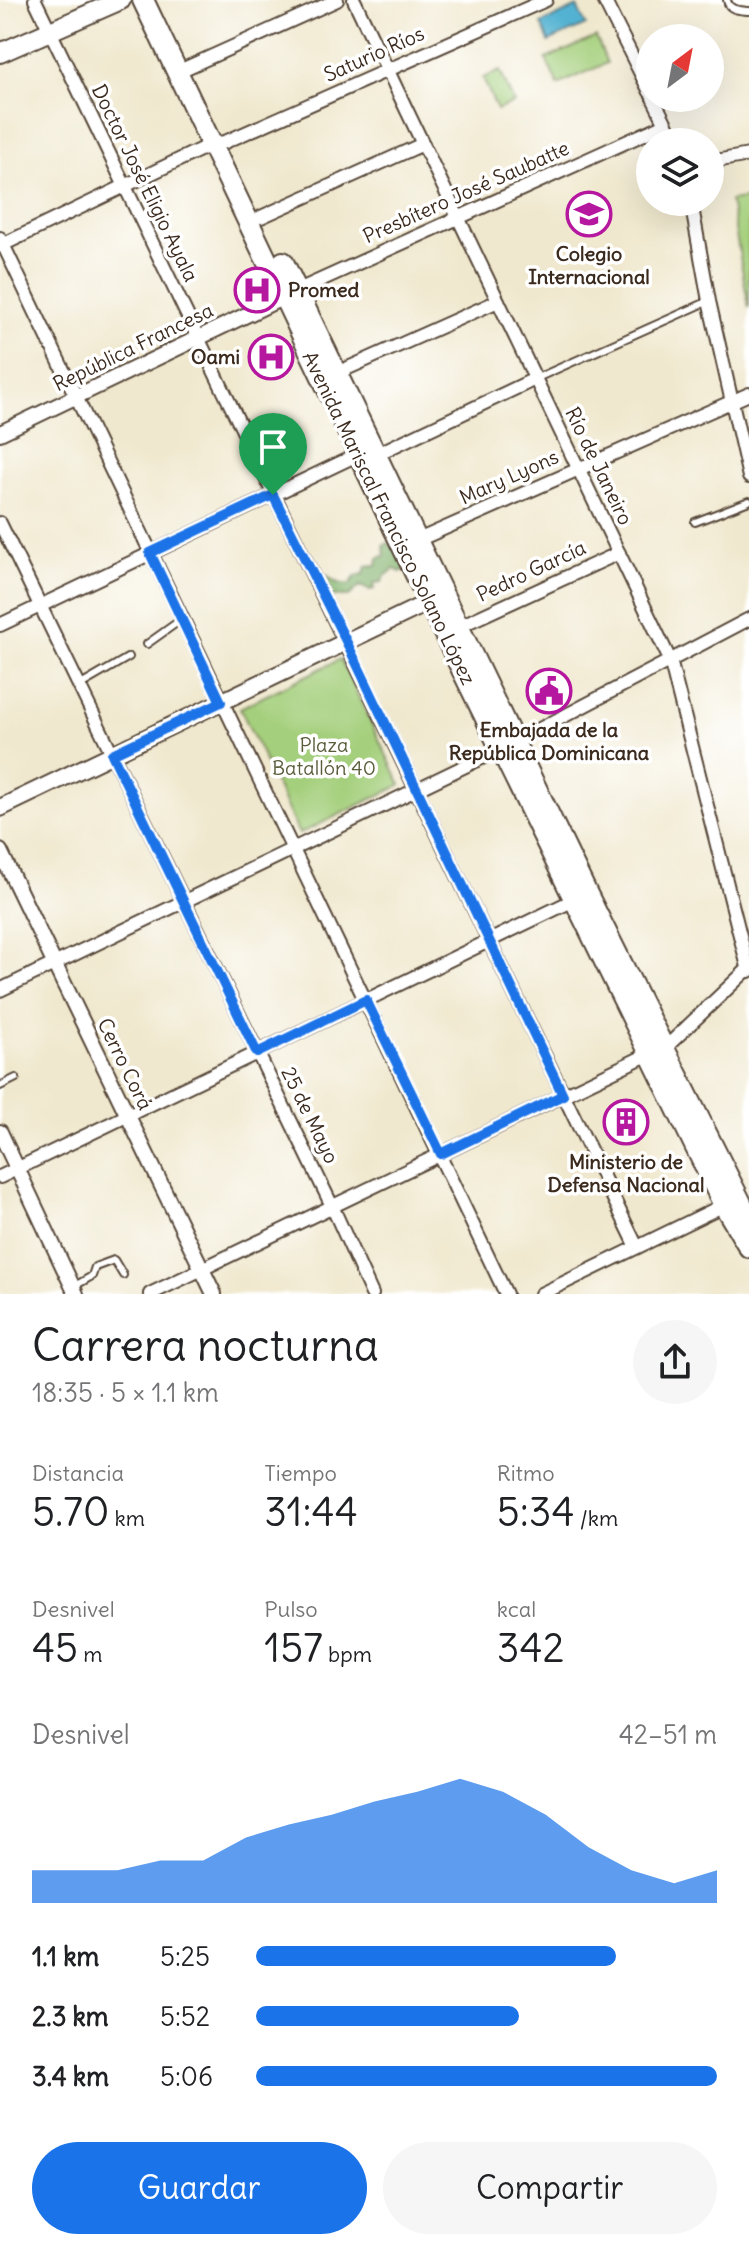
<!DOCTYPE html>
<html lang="es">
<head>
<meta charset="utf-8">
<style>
	:root { --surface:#fff; --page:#f6f6f6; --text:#202124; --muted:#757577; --accent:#1a73e8 }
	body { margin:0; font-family:Delius,sans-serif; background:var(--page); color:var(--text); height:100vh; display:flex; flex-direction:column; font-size:30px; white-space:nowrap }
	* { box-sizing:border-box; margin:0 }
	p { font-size:26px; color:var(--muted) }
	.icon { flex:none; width:44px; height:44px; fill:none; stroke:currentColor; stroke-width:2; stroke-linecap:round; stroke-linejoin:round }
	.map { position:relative; height:1294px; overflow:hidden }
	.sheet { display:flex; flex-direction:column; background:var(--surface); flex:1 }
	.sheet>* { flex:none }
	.needle { width:52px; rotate:32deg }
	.tools { position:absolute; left:636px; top:24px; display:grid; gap:16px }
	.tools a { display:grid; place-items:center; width:88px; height:88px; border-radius:50%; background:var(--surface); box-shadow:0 8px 32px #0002; font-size:40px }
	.pin { position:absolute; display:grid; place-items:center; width:68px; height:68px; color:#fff; margin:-82px -34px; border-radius:50% 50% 50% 0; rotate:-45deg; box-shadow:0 0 8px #0007 }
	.pin .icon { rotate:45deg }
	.round { display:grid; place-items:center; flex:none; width:84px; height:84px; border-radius:42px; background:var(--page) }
	.summary { display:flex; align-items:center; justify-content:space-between; height:136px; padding:0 32px }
	h1 { font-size:44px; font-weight:600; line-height:60px }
	.figures { display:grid; grid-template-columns:repeat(3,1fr); gap:12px; height:136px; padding:8px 32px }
	.figures div { display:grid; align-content:center }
	.figures b { font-size:40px; font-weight:600 }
	.figures small { font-size:22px; font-weight:400 }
	.figures p { font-size:22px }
	.chart { height:224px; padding:16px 32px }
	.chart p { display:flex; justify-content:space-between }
	.chart svg { width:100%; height:144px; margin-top:8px; fill:var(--accent); opacity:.7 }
	.action { display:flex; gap:16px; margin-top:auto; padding:16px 32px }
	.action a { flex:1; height:92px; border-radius:48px; background:var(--accent); color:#fff; font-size:32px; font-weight:600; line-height:92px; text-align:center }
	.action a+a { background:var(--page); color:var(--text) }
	ul { padding:0 32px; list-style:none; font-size:26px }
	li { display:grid; grid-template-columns:128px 96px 1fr; align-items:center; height:60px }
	li i { height:20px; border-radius:10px; background:var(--accent) }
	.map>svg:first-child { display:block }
	.green { fill:#a4cf7c; stroke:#707c4d; stroke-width:2 }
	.forest { fill:#83b26c; stroke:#5f6e45; stroke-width:2 }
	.water { fill:#53b2d2; stroke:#476e78; stroke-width:2 }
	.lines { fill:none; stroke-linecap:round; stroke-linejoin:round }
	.service-casing { stroke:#564638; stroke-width:10 }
	.minor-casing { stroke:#564638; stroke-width:16 }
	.tertiary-casing { stroke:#564638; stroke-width:18 }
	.secondary-casing { stroke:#564638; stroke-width:20 }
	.primary-casing { stroke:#564638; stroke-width:22 }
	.trunk-casing { stroke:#564638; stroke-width:24 }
	.service { stroke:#fff; stroke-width:6 }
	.minor { stroke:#fff; stroke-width:12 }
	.tertiary { stroke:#fff; stroke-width:14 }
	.secondary { stroke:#fff; stroke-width:16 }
	.primary { stroke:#fff; stroke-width:18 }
	.trunk { stroke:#fff; stroke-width:20 }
	.route-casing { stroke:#fff; stroke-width:16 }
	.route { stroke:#1a73e8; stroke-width:10 }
	.labels { text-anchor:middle; stroke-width:7; stroke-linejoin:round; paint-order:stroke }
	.street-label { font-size:20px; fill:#3b2a1e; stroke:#fff }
	.poi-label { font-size:20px; font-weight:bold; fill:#3b2a1e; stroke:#fff }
	.park-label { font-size:20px; fill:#5a5c3a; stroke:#fff }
</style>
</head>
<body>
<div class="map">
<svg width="749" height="1294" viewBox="0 0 749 1294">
	<rect width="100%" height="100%" fill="#fff"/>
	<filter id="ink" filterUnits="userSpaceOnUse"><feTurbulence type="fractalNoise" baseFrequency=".0125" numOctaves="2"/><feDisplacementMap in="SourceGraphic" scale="16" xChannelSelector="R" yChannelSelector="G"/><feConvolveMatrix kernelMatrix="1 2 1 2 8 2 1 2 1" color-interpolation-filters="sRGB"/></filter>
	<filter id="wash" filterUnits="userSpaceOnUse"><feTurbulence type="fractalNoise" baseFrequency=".006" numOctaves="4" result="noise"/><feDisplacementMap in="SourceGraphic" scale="32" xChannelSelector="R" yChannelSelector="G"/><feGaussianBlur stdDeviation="1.8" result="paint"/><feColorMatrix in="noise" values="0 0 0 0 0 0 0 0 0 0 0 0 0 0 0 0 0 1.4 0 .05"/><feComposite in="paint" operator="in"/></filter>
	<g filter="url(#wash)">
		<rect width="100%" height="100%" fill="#f0e8ce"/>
		<g class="green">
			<path d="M596,37L607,63L558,85L546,59Z"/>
			<path d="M500,71L514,103L497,110L483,78Z"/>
			<path d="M749,198V308L730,201Z"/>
			<path d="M340,659L401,785L299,834L240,708Z"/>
		</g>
		<path class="forest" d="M389,543L410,567L401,572L394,569L384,577L382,582L374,583L375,589L369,590L360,586L349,596H329L319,575H327C334,582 340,585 350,584L356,576L364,574L366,566L377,565L378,558L385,556L384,544Z"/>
		<path class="water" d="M577,7L586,25L549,42L541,24Z"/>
	</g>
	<g filter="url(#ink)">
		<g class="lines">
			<g class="service-casing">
				<g id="service">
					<path d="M727,0C729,11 740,10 749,11"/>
					<path d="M537,378L709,301"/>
					<path d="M695,522L749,501"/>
					<path d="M147,644L182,619"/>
					<path d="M79,686L129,657"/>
					<path d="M0,1086L16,1078"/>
					<path d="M73,1287L92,1276L95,1267L114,1260L123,1275"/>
				</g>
			</g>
			<g class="minor-casing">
				<g id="minor">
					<path d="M35,0L637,1247"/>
					<path d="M354,0L670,660L749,971"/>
					<path d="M604,0L650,92"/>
					<path d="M177,72L337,0"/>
					<path d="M653,98L675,142"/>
					<path d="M710,162L749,155"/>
					<path d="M691,202L709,301L749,477"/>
					<path d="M261,217L423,144"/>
					<path d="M0,238L506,1294"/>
					<path d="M0,246L212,144L225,142L546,0"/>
					<path d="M294,292L666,124"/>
					<path d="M337,373L498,301"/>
					<path d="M377,454L535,379"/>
					<path d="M0,523L332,1206L372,1294"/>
					<path d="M418,540L749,394"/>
					<path d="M0,625L359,454"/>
					<path d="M460,626L619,553"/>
					<path d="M0,990L515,742L749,619"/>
					<path d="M663,1050L749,968"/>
					<path d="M0,1177L580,897"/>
					<path d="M150,1294L649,1054"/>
					<path d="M541,1294L724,1205"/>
				</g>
			</g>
			<g class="tertiary-casing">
				<g id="tertiary">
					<path d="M0,433L284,297"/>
					<path d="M0,851L214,1294"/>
					<path d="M0,1132L76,1294"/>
				</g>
			</g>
			<g class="secondary-casing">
				<path id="secondary" d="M0,808L429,602"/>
			</g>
			<g class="primary-casing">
				<path id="primary" d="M0,53L121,0"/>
			</g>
			<g class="trunk-casing">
				<g id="trunk">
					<path d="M143,0L429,602L724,1205L749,1247"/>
					<path d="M283,262L587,894L749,1219"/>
				</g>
			</g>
			<use href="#service" class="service"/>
			<use href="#minor" class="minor"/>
			<use href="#tertiary" class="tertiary"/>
			<use href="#secondary" class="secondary"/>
			<use href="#primary" class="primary"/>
			<use href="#trunk" class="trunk"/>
		</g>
	</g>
	<g class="lines" filter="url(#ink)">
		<g class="route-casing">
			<path id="route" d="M273,495L346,641L563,1095L441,1154L366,1000L257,1053L112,754L221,702L150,553Z"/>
		</g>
		<use href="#route" class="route"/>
	</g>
	<defs>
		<g id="school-ring" transform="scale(2.3)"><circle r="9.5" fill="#fff" stroke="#b5179e" stroke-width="1.5"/><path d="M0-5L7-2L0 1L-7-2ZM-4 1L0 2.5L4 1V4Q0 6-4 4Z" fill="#b5179e"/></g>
		<g id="hospital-ring" transform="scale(2.3)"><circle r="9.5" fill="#fff" stroke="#b5179e" stroke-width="1.5"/><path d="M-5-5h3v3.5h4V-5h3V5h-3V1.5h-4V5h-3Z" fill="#b5179e"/></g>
		<g id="civic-ring" transform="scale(2.3)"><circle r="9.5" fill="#fff" stroke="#b5179e" stroke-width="1.5"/><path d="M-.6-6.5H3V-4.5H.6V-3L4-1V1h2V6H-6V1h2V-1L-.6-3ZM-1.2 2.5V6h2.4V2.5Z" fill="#b5179e"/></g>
		<g id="building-ring" transform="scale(2.3)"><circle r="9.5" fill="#fff" stroke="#b5179e" stroke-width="1.5"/><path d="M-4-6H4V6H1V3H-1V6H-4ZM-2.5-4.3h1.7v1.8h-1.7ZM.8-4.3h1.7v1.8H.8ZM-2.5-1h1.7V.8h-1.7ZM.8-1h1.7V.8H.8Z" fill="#b5179e"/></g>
	</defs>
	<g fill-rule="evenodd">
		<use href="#school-ring" x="589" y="214"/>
		<use href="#hospital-ring" x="257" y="290"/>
		<use href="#hospital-ring" x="271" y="357"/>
		<use href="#civic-ring" x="549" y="691"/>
		<use href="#building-ring" x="626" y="1122"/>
	</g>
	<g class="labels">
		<g class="street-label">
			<text transform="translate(374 54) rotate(-24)" y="7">Saturio Ríos</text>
			<text transform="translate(145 183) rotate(64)" y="7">Doctor José Eligio Ayala</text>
			<text transform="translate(466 192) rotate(-24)" y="7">Presbítero José Saubatte</text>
			<text transform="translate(133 347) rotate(-26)" y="7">República Francesa</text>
			<text transform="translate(599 466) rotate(64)" y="7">Río de Janeiro</text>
			<text transform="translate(509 477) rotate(-24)" y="7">Mary Lyons</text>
			<text transform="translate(389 518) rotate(64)" y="7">Avenida Mariscal Francisco Solano López</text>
			<text transform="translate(531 571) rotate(-25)" y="7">Pedro García</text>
			<text transform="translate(125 1064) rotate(64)" y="7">Cerro Corá</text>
			<text transform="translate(310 1115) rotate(64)" y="7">25 de Mayo</text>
		</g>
		<g class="poi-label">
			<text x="589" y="261">Colegio<tspan x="589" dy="23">Internacional</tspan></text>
			<text x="288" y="297" text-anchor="start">Promed</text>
			<text x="240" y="364" text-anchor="end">Oami</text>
			<text x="549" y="737">Embajada de la<tspan x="549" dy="23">República Dominicana</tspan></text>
			<text x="626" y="1169">Ministerio de<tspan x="626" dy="23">Defensa Nacional</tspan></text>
		</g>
		<g class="park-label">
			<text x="324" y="752">Plaza<tspan x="324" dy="23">Batallón 40</tspan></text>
		</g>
	</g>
</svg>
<div class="tools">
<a><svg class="needle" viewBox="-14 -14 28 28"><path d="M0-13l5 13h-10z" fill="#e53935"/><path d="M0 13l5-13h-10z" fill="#757577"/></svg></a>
<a><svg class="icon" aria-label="layers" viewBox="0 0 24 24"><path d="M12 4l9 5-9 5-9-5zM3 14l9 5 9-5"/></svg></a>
</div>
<div class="pin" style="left:273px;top:495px;background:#1e9e55"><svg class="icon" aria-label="arrive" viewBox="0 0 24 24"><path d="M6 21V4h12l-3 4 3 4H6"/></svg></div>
</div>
<section class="sheet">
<div class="summary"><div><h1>Carrera nocturna</h1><p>18:35 · 5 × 1.1 km</p></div><a class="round"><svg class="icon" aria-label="share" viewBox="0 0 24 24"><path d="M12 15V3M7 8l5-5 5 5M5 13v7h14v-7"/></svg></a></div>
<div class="figures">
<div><p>Distancia</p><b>5.70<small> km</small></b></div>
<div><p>Tiempo</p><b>31:44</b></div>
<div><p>Ritmo</p><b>5:34<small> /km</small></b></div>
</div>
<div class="figures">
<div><p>Desnivel</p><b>45<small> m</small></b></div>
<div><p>Pulso</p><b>157<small> bpm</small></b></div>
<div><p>kcal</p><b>342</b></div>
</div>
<div class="chart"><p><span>Desnivel</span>42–51 m</p>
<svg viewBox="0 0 160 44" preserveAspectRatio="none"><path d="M0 44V34L10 34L20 34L30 31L40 31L50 24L60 20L70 17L80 13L90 10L100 6L110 10L120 17L130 27L140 34L150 38L160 34V44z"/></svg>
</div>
<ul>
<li><b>1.1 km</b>5:25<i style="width:78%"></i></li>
<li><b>2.3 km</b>5:52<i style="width:57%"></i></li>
<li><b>3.4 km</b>5:06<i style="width:100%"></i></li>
</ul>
<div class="action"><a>Guardar</a><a>Compartir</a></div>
</section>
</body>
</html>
